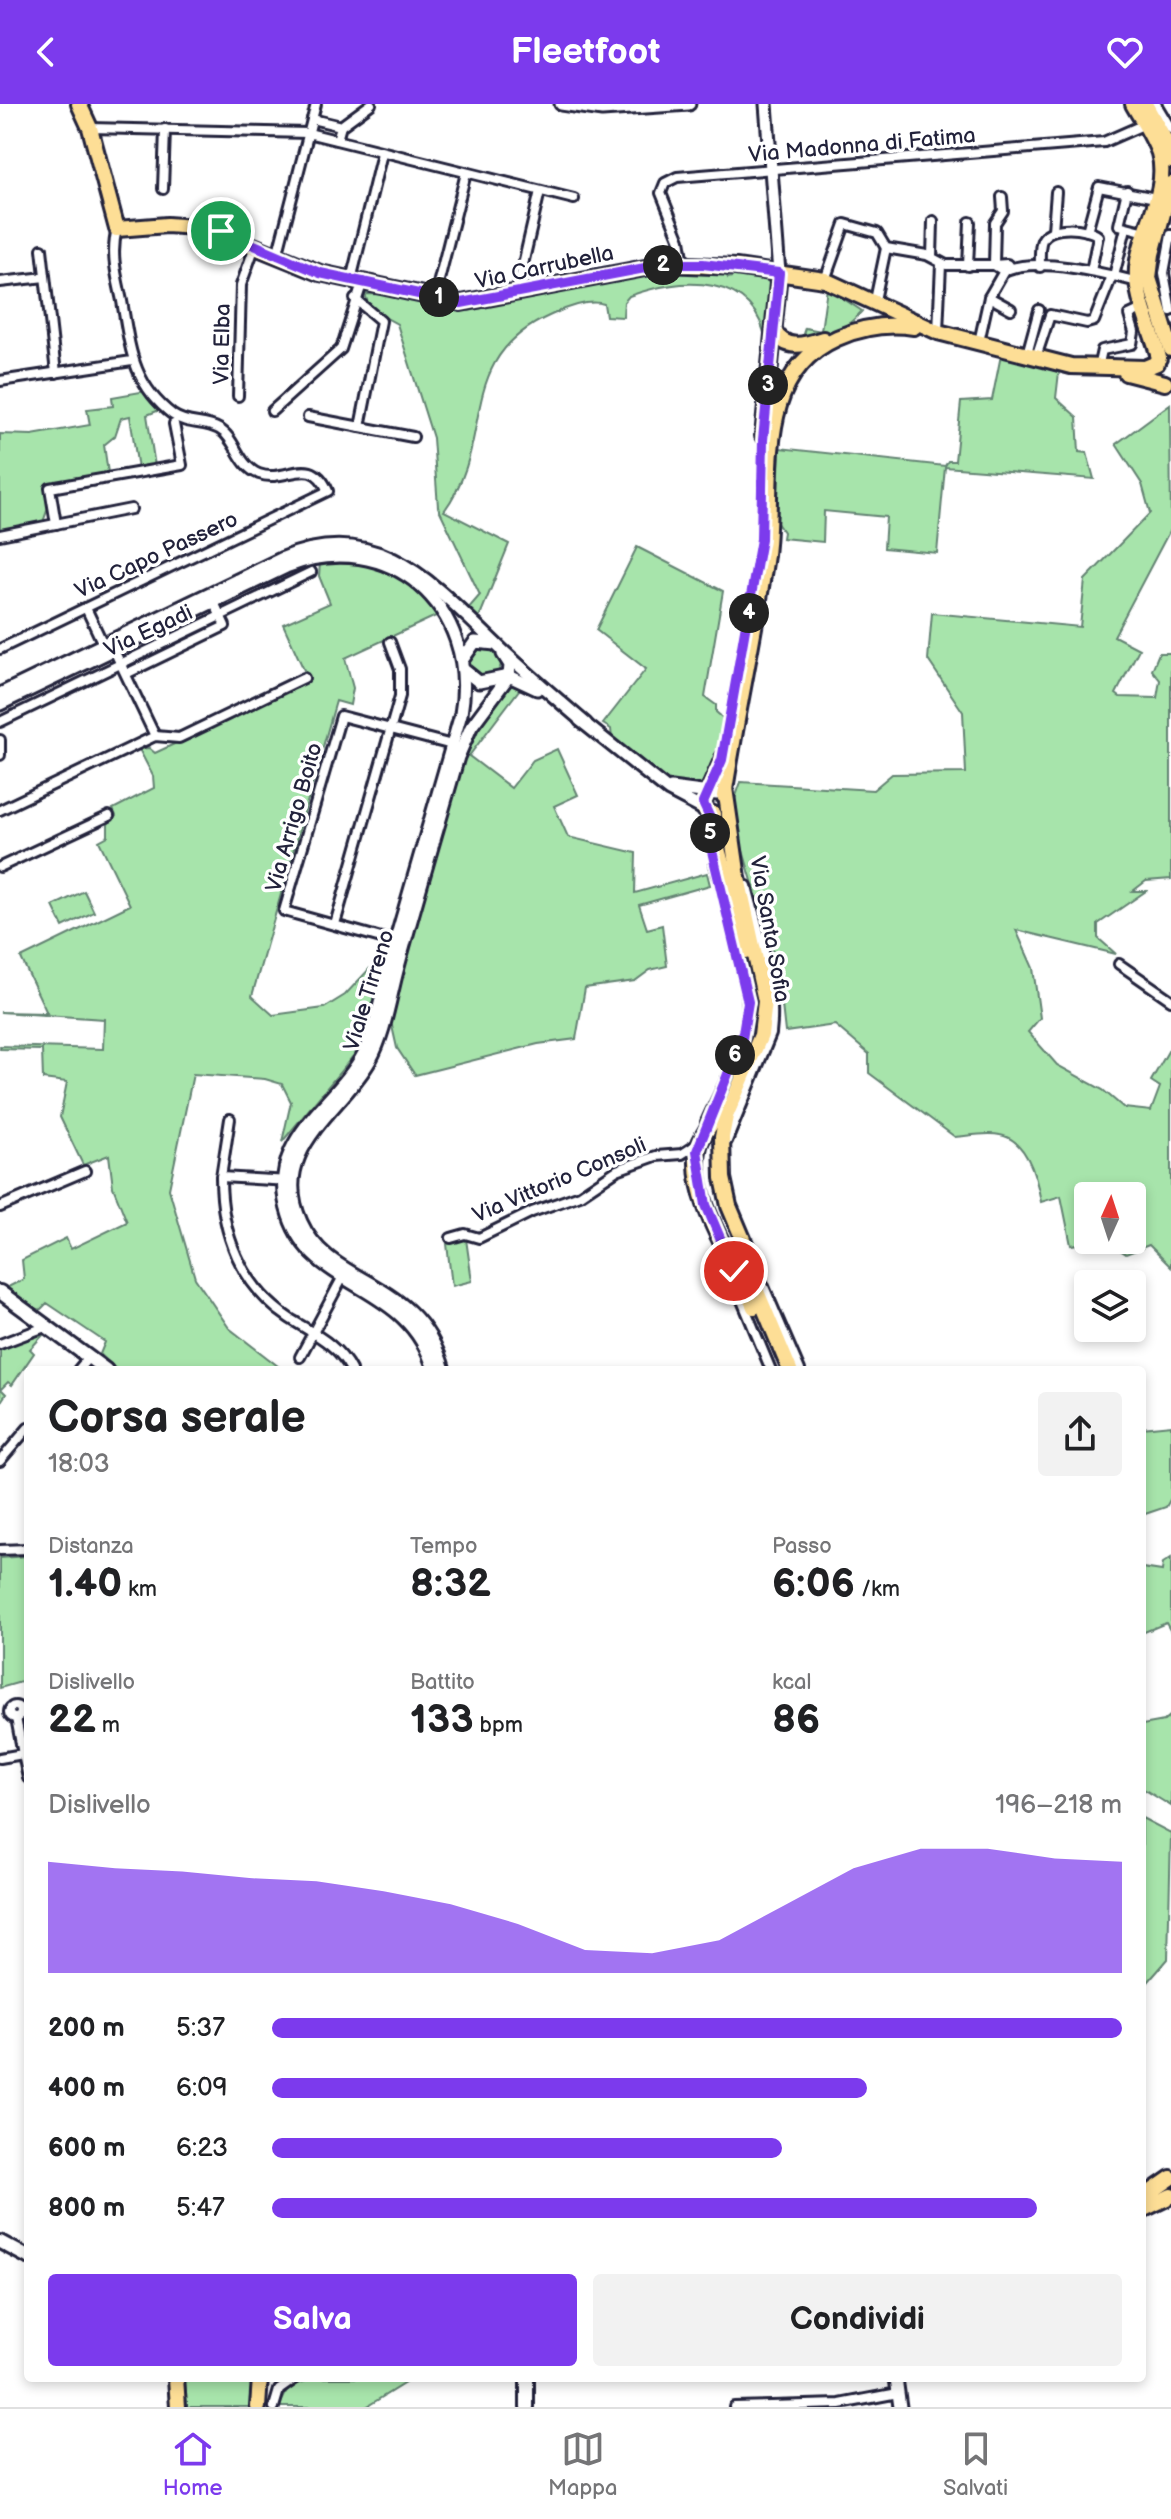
<!DOCTYPE html>
<html lang="it">
<head>
<meta charset="utf-8">
<style>
	:root { --surface:#fff; --page:#f2f2f2; --text:#202124; --muted:#757577; --line:#e0e0e0; --accent:#7c3aed }
	body { margin:0; font-family:"Balsamiq Sans",sans-serif; background:var(--page); color:var(--text); height:100vh; display:flex; flex-direction:column; font-size:30px; white-space:nowrap }
	* { box-sizing:border-box; margin:0 }
	p { font-size:26px; color:var(--muted) }
	.icon { flex:none; width:44px; height:44px; fill:none; stroke:currentColor; stroke-width:2; stroke-linecap:round; stroke-linejoin:round }
	.map { position:relative; flex:1; overflow:hidden }
	.side { position:absolute; left:24px; top:1262px; width:1122px; height:1016px; display:flex; flex-direction:column; background:var(--surface); border-radius:8px; box-shadow:0 4px 12px #0003 }
	.side>* { flex:none }
	.needle { width:52px; rotate:3deg }
	.controls { position:absolute; left:1074px; top:1078px; display:grid; gap:16px }
	.controls a { display:grid; place-items:center; width:72px; height:72px; border-radius:8px; background:var(--surface); box-shadow:0 4px 12px #0003; font-size:40px }
	.pin { position:absolute; display:grid; place-items:center; width:68px; height:68px; color:#fff; margin:-34px; border:4px solid #fff; border-radius:50%; box-shadow:0 2px 8px #0007 }
	.km { position:absolute; width:40px; height:40px; margin:-20px; border-radius:50%; background:#222; color:#fff; font-size:22px; line-height:40px; text-align:center }
	.round { display:grid; place-items:center; flex:none; width:84px; height:84px; border-radius:8px; background:var(--page) }
	.headline { display:flex; align-items:center; justify-content:space-between; height:136px; padding:0 24px }
	h1 { font-size:44px; font-weight:700; line-height:60px }
	.metrics { display:grid; grid-template-columns:repeat(3,1fr); gap:12px; height:136px; padding:8px 24px }
	.metrics div { display:grid; align-content:center }
	.metrics b { font-size:40px; font-weight:700 }
	.metrics small { font-size:22px; font-weight:400 }
	.metrics p { font-size:22px }
	.chart { height:224px; padding:16px 24px }
	.chart p { display:flex; justify-content:space-between }
	.chart svg { width:100%; height:144px; margin-top:8px; fill:var(--accent); opacity:.7 }
	.action { display:flex; gap:16px; margin-top:auto; padding:16px 24px }
	.action a { flex:1; height:92px; border-radius:8px; background:var(--accent); color:#fff; font-size:32px; font-weight:700; line-height:92px; text-align:center }
	.action a+a { background:var(--page); color:var(--text) }
	ul { padding:0 24px; list-style:none; font-size:26px }
	li { display:grid; grid-template-columns:128px 96px 1fr; align-items:center; height:60px }
	li i { height:20px; border-radius:10px; background:var(--accent) }
	header { display:flex; justify-content:space-between; align-items:center; height:104px; padding:0 24px; background:var(--accent); color:#fff; font-size:36px; font-weight:700 }
	.menu { display:flex; justify-content:space-around; align-items:center; height:112px; border-top:2px solid var(--line); background:var(--surface); font-size:22px; color:var(--muted) }
	.menu a { display:grid; justify-items:center; gap:4px }
	.menu .current { color:var(--accent) }
	.map>svg:first-child { display:block }
	.green { fill:#a7e4ab; stroke:#648373; stroke-width:2 }
	.lines { fill:none; stroke-linecap:round; stroke-linejoin:round }
	.minor-casing { stroke:#22223b; stroke-width:14 }
	.tertiary-casing { stroke:#22223b; stroke-width:17 }
	.secondary-casing { stroke:#22223b; stroke-width:18 }
	.primary-casing { stroke:#22223b; stroke-width:20 }
	.minor { stroke:#fff; stroke-width:8 }
	.tertiary { stroke:#fff; stroke-width:11 }
	.secondary { stroke:#fff; stroke-width:12 }
	.primary { stroke:#fdde96; stroke-width:14 }
	.route-casing { stroke:#fff; stroke-width:16 }
	.route { stroke:#7c3aed; stroke-width:10 }
	.labels { text-anchor:middle; stroke-width:7; stroke-linejoin:round; paint-order:stroke }
	.street-label { font-size:22px; fill:#22223b; stroke:#fff }
</style>
</head>
<body>
<header><svg class="icon" aria-label="back" viewBox="0 0 24 24"><path d="M15 5l-7 7 7 7"/></svg>Fleetfoot<svg class="icon" aria-label="heart" viewBox="0 0 24 24"><path d="M12 20l-8-8c-3-5 5-10 8-4 3-6 11-1 8 4z"/></svg></header>
<div class="map">
<svg width="1171" height="2303" viewBox="0 0 1171 2303">
	<rect width="100%" height="100%" fill="#fff"/>
	<filter id="ink" filterUnits="userSpaceOnUse"><feTurbulence type="fractalNoise" baseFrequency=".0125" numOctaves="2"/><feDisplacementMap in="SourceGraphic" scale="16" xChannelSelector="R" yChannelSelector="G"/><feConvolveMatrix kernelMatrix="1 2 1 2 8 2 1 2 1" color-interpolation-filters="sRGB"/></filter>
	<g filter="url(#ink)">
		<g class="green">
			<path d="M694,164L725,167L728,174L732,173L731,167L765,173L772,184L766,238C755,170 682,172 629,192L624,198L623,213L606,212L604,200C589,195 565,204 551,211C453,255 497,335 444,407L509,440L479,514L467,506L480,491L438,403L433,334L397,220L370,205L365,190L416,191L469,207L642,168Z"/>
			<path d="M827,184L862,207C847,225 825,236 802,233L805,224L821,227Z"/>
			<path d="M1001,251L1059,268L1056,294L1077,313L1079,348L1087,349L1094,375L945,363L937,449L884,444L886,413L824,407L823,438L782,434L783,428L777,419L780,344L945,362L948,357H955L961,298L992,296Z"/>
			<path d="M146,287L162,305L147,311L155,362L138,365L130,312L121,314L115,332L104,341L108,369L48,379L49,401L43,418L0,426V330L32,331L90,321L87,305L113,302L112,293Z"/>
			<path d="M1170,300L1171,424L1114,532L1139,545L1116,590L1120,593L1157,594L1160,576L1152,566L1159,549H1171V775L1146,777L1133,787H1146L1098,820V834L1116,850L1016,826L1033,864L1040,914L1028,928L1057,961L1103,986L1124,1004L1151,1007L1160,983L1151,977L1171,942V1163L1149,1141L1126,1150L1105,1136H1132V1092H1088V1136H1104L1071,1141L1061,1092L1041,1098C1037,1075 1028,1036 1000,1031C987,1028 968,1032 955,1033L869,969V950L835,921L785,928L778,865L731,706L741,678L873,686L892,670L966,669L963,608L928,556L932,509L1080,523L1085,476L1150,409L1142,380L1116,340Z"/>
			<path d="M637,443L723,487L705,593L716,601V608L724,615C720,638 720,671 696,682L671,680L612,635L611,625L603,620L646,565L596,526Z"/>
			<path d="M333,456C376,461 413,473 438,511L345,554L353,584L350,601L336,597L252,892L273,911L324,904L345,891L388,845L359,945L282,1038L291,998L282,980L265,975L193,970L169,1085L195,1174L229,1224L283,1266H117L100,1250L105,1238L47,1199L41,1205L33,1207L6,1184L24,1175L22,1156L66,1134L71,1145L127,1118L113,1083L109,1051L83,1061L60,1013L67,978L43,975L42,946L0,945V942L103,945L104,915L0,908L47,909L21,854L130,801L99,737L108,732V720L116,712L113,705L154,684L153,672L139,645L149,644L155,649L309,577L283,520L330,499L319,472L320,458Z"/>
			<circle cx="485" cy="558" r="16"/>
			<path d="M513,579L522,582L469,652L511,684L533,656L557,645L578,691L554,702L568,733L636,749L635,789L707,769L710,781L639,801L647,825L662,821L667,862L650,866L635,877L585,884L576,935L538,940L415,971L397,944L392,922L386,923L461,663L481,620Z"/>
			<path d="M84,787L94,808L63,823L53,802Z"/>
			<path d="M466,1135L472,1177L452,1182L447,1140Z"/>
			<path d="M44,1230L30,1245L34,1249L12,1281L8,1278L1,1285L6,1290L0,1299V1244Z"/>
			<path d="M1171,1321V1394L1166,1403L1142,1411V1324Z"/>
			<path d="M28,1452V1576L0,1584V1454Z"/>
			<path d="M1171,1454V1528L1166,1519L1142,1529V1464L1162,1467L1163,1459Z"/>
			<path d="M1171,1611V1702L1142,1684V1621L1164,1617Z"/>
			<path d="M1142,1714L1171,1729L1168,1855L1142,1885Z"/>
			<path d="M185,2274H252L250,2303H187Z"/>
			<path d="M314,2274H413L366,2303H279L289,2283Z"/>
		</g>
		<g class="lines">
			<g class="minor-casing">
				<g id="minor">
					<path d="M1156,0L1171,25"/>
					<path d="M312,15L341,22L337,36"/>
					<path d="M341,22L371,0"/>
					<path d="M90,24L308,29L574,95"/>
					<path d="M163,85L165,25"/>
					<path d="M1127,87L1119,121L1146,128"/>
					<path d="M1002,93L1003,107L995,119L994,161L1007,160L1010,164"/>
					<path d="M1053,126L1056,88"/>
					<path d="M1087,127L1099,83L1156,94"/>
					<path d="M1171,131L1164,169L1171,207"/>
					<path d="M42,145L56,269"/>
					<path d="M277,152L316,0"/>
					<path d="M932,153L933,117"/>
					<path d="M684,159L680,136L661,89L665,79L677,73L1104,38L1145,20"/>
					<path d="M968,162L970,118"/>
					<path d="M1040,163C1040,155 1039,143 1042,136C1050,120 1087,123 1098,132L1091,167"/>
					<path d="M1114,172L1126,124"/>
					<path d="M351,176L382,49"/>
					<path d="M825,176L845,120L877,129L886,144L927,151L946,161H994L1004,167C1037,152 1103,169 1138,178"/>
					<path d="M0,178L45,173"/>
					<path d="M520,189L518,182L540,87"/>
					<path d="M435,192L466,69"/>
					<path d="M989,193L1011,205"/>
					<path d="M355,195L381,217L360,323"/>
					<path d="M874,201L886,144"/>
					<path d="M938,228L941,160"/>
					<path d="M979,238L989,193L1004,167"/>
					<path d="M1027,250L1039,206"/>
					<path d="M1036,253L1050,211L1087,219L1094,217L1112,172"/>
					<path d="M1098,264L1102,246L1132,240L1134,228L1129,211L1144,204"/>
					<path d="M0,277L132,257"/>
					<path d="M238,292L241,181L255,142"/>
					<path d="M272,307L341,245L362,180"/>
					<path d="M308,313L413,333"/>
					<path d="M56,420L50,384L182,361L174,320"/>
					<path d="M0,431L131,405"/>
					<path d="M86,504L103,540"/>
					<path d="M112,542L155,632"/>
					<path d="M0,545L328,387C311,348 286,380 259,370C238,362 236,334 219,325C205,317 187,321 173,311C132,280 130,243 122,197C117,173 110,150 117,125"/>
					<path d="M126,570L225,522L213,496"/>
					<path d="M0,618L311,468"/>
					<path d="M0,636V651"/>
					<path d="M0,706L155,632L179,634L304,574"/>
					<path d="M0,763L109,712"/>
					<path d="M335,820L400,592V565L390,538"/>
					<path d="M399,839L284,807L341,612L456,642"/>
					<path d="M1119,860L1171,896"/>
					<path d="M706,1018C720,986 742,951 747,916C753,878 725,799 715,760"/>
					<path d="M727,1037L771,930C777,879 759,831 747,782"/>
					<path d="M221,1073L230,1015"/>
					<path d="M290,1077L221,1073C221,1129 241,1182 289,1214C312,1229 338,1240 351,1266"/>
					<path d="M0,1103L85,1067"/>
					<path d="M451,1134L465,1130L479,1134L532,1108L580,1091L617,1066L656,1052L682,1050L699,1039"/>
					<path d="M759,1171L800,1266"/>
					<path d="M733,1175L771,1266"/>
					<path d="M0,1240L45,1223"/>
					<path d="M300,1253L345,1169"/>
					<path d="M78,1266L89,1253"/>
					<path d="M0,1357L28,1324"/>
					<path d="M0,1446L28,1445"/>
					<circle cx="15" cy="1608" r="6"/>
					<path d="M16,1614L23,1650"/>
					<path d="M0,1654L23,1650L28,1674"/>
					<path d="M274,2303L279,2286L296,2274"/>
					<path d="M734,2303L840,2300L898,2289"/>
				</g>
			</g>
			<g class="tertiary-casing">
				<g id="tertiary">
					<path d="M561,0L602,6L689,0"/>
					<path d="M766,0L779,169"/>
					<path d="M463,555L475,538L495,540"/>
					<path d="M464,566L479,578L509,572L537,585"/>
					<path d="M0,590L283,454C382,413 438,486 503,547C530,572 558,596 586,620"/>
					<path d="M0,600L286,463C389,422 480,503 461,610C438,689 415,769 392,849C383,881 378,920 364,949C335,1004 263,1035 289,1112C315,1189 409,1177 434,1266"/>
					<path d="M580,616L669,687L705,706"/>
					<path d="M671,684L717,690"/>
					<path d="M444,1266C417,1171 331,1185 301,1118C268,1045 341,1008 370,956C385,930 390,892 398,863C417,793 438,723 458,653L471,623L509,572L510,561L503,550"/>
					<path d="M896,2274L900,2303"/>
				</g>
			</g>
			<g class="secondary-casing">
				<g id="secondary">
					<path d="M0,1188L106,1266"/>
					<path d="M0,2138L28,2153"/>
					<path d="M527,2274V2303"/>
				</g>
			</g>
			<g class="primary-casing">
				<g id="primary">
					<path d="M79,0L90,24L117,125L167,121L209,124L320,169L461,199L666,160L736,163L825,176L938,228L1071,262L1145,264L1157,259"/>
					<path d="M1133,0C1142,16 1153,32 1159,49C1170,87 1140,127 1137,164C1135,195 1152,225 1159,254"/>
					<path d="M1145,0L1166,38L1171,57"/>
					<path d="M1171,80L1152,150L1149,174L1171,245"/>
					<path d="M774,227C786,247 804,241 823,235"/>
					<path d="M1126,269L1165,279"/>
					<path d="M763,332L779,169"/>
					<path d="M725,684L738,774L765,897L761,931L726,1012L722,1033L723,1074L729,1102L753,1159L756,1185L790,1266"/>
					<path d="M724,692C736,614 753,537 765,458C777,383 749,273 837,234C862,223 886,219 914,223"/>
					<path d="M708,708L746,847"/>
					<path d="M713,710L705,706L703,699L723,654"/>
					<path d="M724,1000C717,1015 703,1027 699,1042C686,1091 737,1162 754,1203"/>
					<path d="M1142,2094L1171,2074"/>
					<path d="M1142,2106L1171,2092"/>
					<path d="M176,2274L178,2303"/>
					<path d="M258,2303L260,2274"/>
				</g>
			</g>
			<use href="#minor" class="minor"/>
			<use href="#tertiary" class="tertiary"/>
			<use href="#secondary" class="secondary"/>
			<use href="#primary" class="primary"/>
		</g>
	</g>
	<g class="lines" filter="url(#ink)">
		<g class="route-casing">
			<path id="route" d="M221,127L320,169L461,199L666,160H703L779,169L763,336L761,435L722,656L703,699L709,712L712,747L748,898L742,935L697,1047L706,1101L734,1167"/>
		</g>
		<use href="#route" class="route"/>
	</g>
	<g class="labels">
		<g class="street-label">
			<text transform="translate(862 40) rotate(-5)" y="8">Via Madonna di Fatima</text>
			<text transform="translate(544 162) rotate(-12)" y="8">Via Carrubella</text>
			<text transform="translate(221 240) rotate(-89)" y="8">Via Elba</text>
			<text transform="translate(156 450) rotate(-25)" y="8">Via Capo Passero</text>
			<text transform="translate(148 526) rotate(-25)" y="8">Via Egadi</text>
			<text transform="translate(293 713) rotate(-74)" y="8">Via Arrigo Boito</text>
			<text transform="translate(771 825) rotate(80)" y="8">Via Santa Sofia</text>
			<text transform="translate(368 886) rotate(-73)" y="8">Viale Tirreno</text>
			<text transform="translate(559 1075) rotate(-23)" y="8">Via Vittorio Consoli</text>
		</g>
	</g>
</svg>
<div class="controls">
<a><svg class="needle" viewBox="-14 -14 28 28"><path d="M0-13l5 13h-10z" fill="#e53935"/><path d="M0 13l5-13h-10z" fill="#757577"/></svg></a>
<a><svg class="icon" aria-label="layers" viewBox="0 0 24 24"><path d="M12 4l9 5-9 5-9-5zM3 14l9 5 9-5"/></svg></a>
</div>
<div class="pin" style="left:221px;top:127px;background:#1e9e55"><svg class="icon" aria-label="arrive" viewBox="0 0 24 24"><path d="M6 21V4h12l-3 4 3 4H6"/></svg></div>
<div class="pin" style="left:734px;top:1167px;background:#d93025"><svg class="icon" aria-label="check" viewBox="0 0 24 24"><path d="M5 12l5 5 9-10"/></svg></div>
<b class="km" style="left:439px;top:193px">1</b>
<b class="km" style="left:663px;top:161px">2</b>
<b class="km" style="left:768px;top:281px">3</b>
<b class="km" style="left:749px;top:509px">4</b>
<b class="km" style="left:710px;top:729px">5</b>
<b class="km" style="left:735px;top:951px">6</b>
<section class="side">
<div class="headline"><div><h1>Corsa serale</h1><p>18:03</p></div><a class="round"><svg class="icon" aria-label="share" viewBox="0 0 24 24"><path d="M12 15V3M7 8l5-5 5 5M5 13v7h14v-7"/></svg></a></div>
<div class="metrics">
<div><p>Distanza</p><b>1.40<small> km</small></b></div>
<div><p>Tempo</p><b>8:32</b></div>
<div><p>Passo</p><b>6:06<small> /km</small></b></div>
</div>
<div class="metrics">
<div><p>Dislivello</p><b>22<small> m</small></b></div>
<div><p>Battito</p><b>133<small> bpm</small></b></div>
<div><p>kcal</p><b>86</b></div>
</div>
<div class="chart"><p><span>Dislivello</span>196–218 m</p>
<svg viewBox="0 0 160 44" preserveAspectRatio="none"><path d="M0 44V10L10 12L20 13L30 15L40 16L50 19L60 23L70 29L80 37L90 38L100 34L110 23L120 12L130 6L140 6L150 9L160 10V44z"/></svg>
</div>
<ul>
<li><b>200 m</b>5:37<i style="width:100%"></i></li>
<li><b>400 m</b>6:09<i style="width:70%"></i></li>
<li><b>600 m</b>6:23<i style="width:60%"></i></li>
<li><b>800 m</b>5:47<i style="width:90%"></i></li>
</ul>
<div class="action"><a>Salva</a><a>Condividi</a></div>
</section>
</div>
<nav class="menu">
<a class="current"><svg class="icon" aria-label="home" viewBox="0 0 24 24"><path d="M3 11l9-7 9 7M6 9v11h12V9"/></svg>Home</a>
<a><svg class="icon" aria-label="map" viewBox="0 0 24 24"><path d="M3 6l6-2 6 2 6-2v14l-6 2-6-2-6 2zM9 4v14M15 6v14"/></svg>Mappa</a>
<a><svg class="icon" aria-label="saved" viewBox="0 0 24 24"><path d="M7 4h10v16l-5-4-5 4z"/></svg>Salvati</a>
</nav>
</body>
</html>
